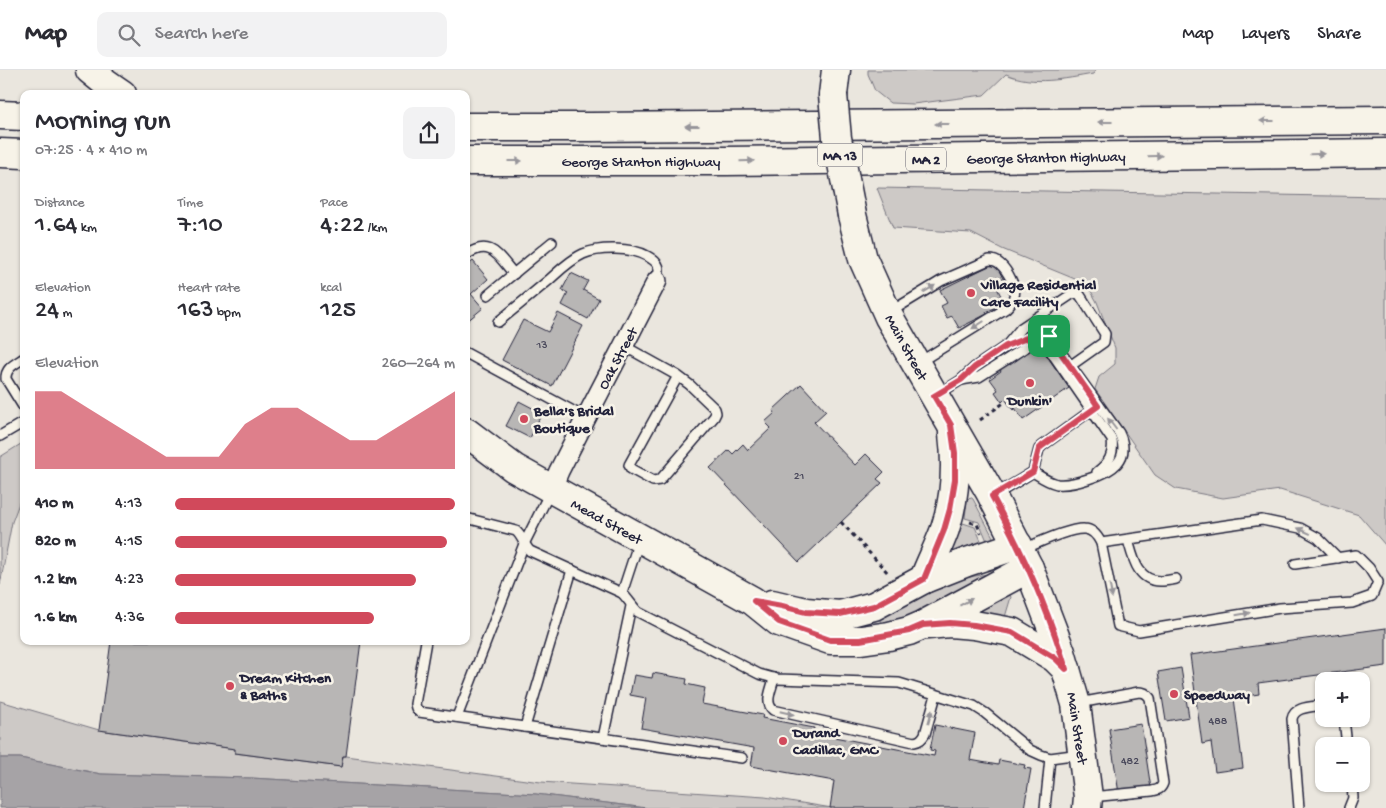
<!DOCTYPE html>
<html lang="en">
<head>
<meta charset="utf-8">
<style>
	:root { --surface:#fff; --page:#f2f2f3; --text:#2b2b33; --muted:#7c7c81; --line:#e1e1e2; --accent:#d1495b }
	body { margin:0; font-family:"Gochi Hand",sans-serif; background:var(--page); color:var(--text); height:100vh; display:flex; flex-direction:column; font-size:19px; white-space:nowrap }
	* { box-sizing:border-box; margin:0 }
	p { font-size:16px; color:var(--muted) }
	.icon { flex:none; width:28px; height:28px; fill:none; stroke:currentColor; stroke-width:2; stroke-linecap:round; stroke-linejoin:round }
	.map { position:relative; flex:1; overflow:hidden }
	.drawer { position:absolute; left:20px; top:20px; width:450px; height:555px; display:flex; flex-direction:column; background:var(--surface); border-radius:10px; box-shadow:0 1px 4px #0004 }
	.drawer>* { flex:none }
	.tools { position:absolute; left:1315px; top:602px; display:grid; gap:10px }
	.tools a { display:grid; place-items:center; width:55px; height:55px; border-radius:10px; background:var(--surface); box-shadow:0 1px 4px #0004; font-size:25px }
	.pin { position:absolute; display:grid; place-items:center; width:42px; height:42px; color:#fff; margin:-21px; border-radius:10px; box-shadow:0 2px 8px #0006 }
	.round { display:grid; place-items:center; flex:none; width:52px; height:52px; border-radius:10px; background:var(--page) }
	.overview { display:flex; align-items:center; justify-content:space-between; height:85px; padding:0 15px }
	h1 { font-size:28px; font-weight:600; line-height:38px }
	.stats { display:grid; grid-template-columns:repeat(3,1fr); gap:8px; height:85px; padding:5px 15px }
	.stats div { display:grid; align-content:center }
	.stats b { font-size:25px; font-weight:600 }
	.stats small { font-size:14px; font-weight:400 }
	.stats p { font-size:14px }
	.chart { height:140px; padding:10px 15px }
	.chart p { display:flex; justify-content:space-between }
	.chart svg { width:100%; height:90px; margin-top:5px; fill:var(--accent); opacity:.7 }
	ul { padding:0 15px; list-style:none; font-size:16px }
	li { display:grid; grid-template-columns:80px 60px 1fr; align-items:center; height:38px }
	li i { height:12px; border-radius:6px; background:var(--accent) }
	header { display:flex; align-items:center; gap:30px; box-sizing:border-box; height:70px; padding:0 25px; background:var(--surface); border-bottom:1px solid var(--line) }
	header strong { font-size:24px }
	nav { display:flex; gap:28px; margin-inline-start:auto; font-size:18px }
	.search { width:350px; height:45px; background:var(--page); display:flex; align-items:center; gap:12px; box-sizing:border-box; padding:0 18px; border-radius:10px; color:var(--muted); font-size:19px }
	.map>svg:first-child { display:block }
	.green { fill:#cdc9c6; stroke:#787680 }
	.water { fill:#a6a3a6; stroke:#716f7b }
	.building { fill:#b8b6b5; stroke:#22223b }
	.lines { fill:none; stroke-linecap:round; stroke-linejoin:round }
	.lane-casing { stroke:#22223b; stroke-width:12 }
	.street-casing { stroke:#22223b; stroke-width:22 }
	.primary-casing { stroke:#22223b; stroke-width:31 }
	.highway-casing { stroke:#22223b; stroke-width:31 }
	.path { stroke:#22223b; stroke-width:3; stroke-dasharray:4 4; stroke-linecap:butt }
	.lane { stroke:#f7f3e8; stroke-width:9 }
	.street { stroke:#f7f3e8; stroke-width:19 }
	.primary { stroke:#f7f3e8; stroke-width:28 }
	.highway { stroke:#f7f3e8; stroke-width:28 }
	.primary-bridge-casing { stroke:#22223b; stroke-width:31; stroke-linecap:butt }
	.primary-bridge { stroke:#f7f3e8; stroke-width:28 }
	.oneway { fill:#97959a }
	.route-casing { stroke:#fff; stroke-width:10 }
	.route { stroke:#d1495b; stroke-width:6 }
	.poi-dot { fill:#d1495b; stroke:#f7f3e8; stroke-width:2 }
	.labels { text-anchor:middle; stroke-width:5; stroke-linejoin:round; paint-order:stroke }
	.number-label { font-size:12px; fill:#48475a }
	.shield { fill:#f7f3e8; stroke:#62616f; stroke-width:1 }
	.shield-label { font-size:14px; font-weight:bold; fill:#22223b }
	.street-label { font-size:15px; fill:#22223b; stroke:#f7f3e8 }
	.poi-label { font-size:15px; font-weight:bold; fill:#22223b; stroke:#f7f3e8; text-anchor:start }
</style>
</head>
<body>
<header>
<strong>Map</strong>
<div class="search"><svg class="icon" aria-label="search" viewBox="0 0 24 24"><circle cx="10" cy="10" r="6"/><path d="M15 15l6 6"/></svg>Search here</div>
<nav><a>Map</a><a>Layers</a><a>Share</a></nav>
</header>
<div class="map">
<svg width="1386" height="738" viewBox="0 0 1386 738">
	<rect width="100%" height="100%" fill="#eae6de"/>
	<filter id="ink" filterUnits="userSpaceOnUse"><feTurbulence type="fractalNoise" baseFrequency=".02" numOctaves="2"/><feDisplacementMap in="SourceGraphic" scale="10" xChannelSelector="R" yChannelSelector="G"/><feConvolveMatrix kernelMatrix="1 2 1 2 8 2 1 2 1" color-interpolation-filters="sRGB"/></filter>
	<g filter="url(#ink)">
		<g class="green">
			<path d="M868,0H1096L1093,4C1065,9 1033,16 1006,4L984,25L913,34L890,33L875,21L868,4Z"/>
			<path d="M877,118L1386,127V476L1359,445L1280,420L1223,428L1176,419L1155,405L1095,319L1099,307L1115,294V278L1097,232L1087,214L1002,179L971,163L893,158Z"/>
			<path d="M24,372V420L12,452L0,515V387Z"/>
			<path d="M970,427L973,429L993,467V470L988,473L979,452L965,448L967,430Z"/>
			<path d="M963,453L975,457L983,475L950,485Z"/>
			<path d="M990,504L914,546L881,554L879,546C916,530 949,507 990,504Z"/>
			<path d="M1006,519L1011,527L1005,547L989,543H973Z"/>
			<path d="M0,631L99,660L235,679V683L341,697L343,686H346L541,712L765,727L832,738H646L536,724L251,708L101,704L20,688H0Z"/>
		</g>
		<path class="water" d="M0,688H20L101,704L251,708L536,724L646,738H0Z"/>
		<g class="building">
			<path d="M473,191L488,209L471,224L483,238L466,252V197Z"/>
			<path d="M995,193L1006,214L997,218L1001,226L991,231L995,238L986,242L987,244L959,258L952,246L947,248L941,236L947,233L940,220Z"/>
			<path d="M571,203L588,211L583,220L599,229L588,249L562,235L568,223L562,220Z"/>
			<path d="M558,243L583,256L552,316L502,290L523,250L548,262Z"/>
			<path d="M1034,278L1043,280L1069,318L1023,350L1015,338L1013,340L1005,329L1002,332L995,322L998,320L990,309L1001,301L998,296L1007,290L1010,295Z"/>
			<path d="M801,314L826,341L814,352L855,395L866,384L884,402L877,409L882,413L799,492L710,398L729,380L733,384L743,374L748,380L771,358L765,352L775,343L773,340Z"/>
			<path d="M519,331L542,343L530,368L506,356Z"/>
			<path d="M1386,558V596L1258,613L1259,624L1234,628L1243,698L1215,702L1211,672L1202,674L1190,585Z"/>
			<path d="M111,571H361L346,686H343L341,697L235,683V679L99,660Z"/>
			<path d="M1181,598L1189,647L1166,651L1158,602Z"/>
			<path d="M653,603L687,609L686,614L705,618L702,634L763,645L762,648L814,658L813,663L934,686L935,681L930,680L935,655L975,663L970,690L998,695L999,690L1025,695L1024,698L1031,699L1024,738H830L834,711L751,696L754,678L641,658L646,628L630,625L634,605L652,608Z"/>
			<path d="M1141,654L1152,725L1120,730L1109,659Z"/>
		</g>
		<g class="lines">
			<g class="lane-casing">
				<g id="lane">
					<path d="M466,185C491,168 498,186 514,204"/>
					<path d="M488,225L552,172"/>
					<path d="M890,242L941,211L989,190C994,190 997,191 1000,194C1007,200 1017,217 1014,226C1013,232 1009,235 1005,239L918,293"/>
					<path d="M498,252C515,238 532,224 549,210C559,201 570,190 583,184C599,177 631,177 647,186C660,193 661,198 657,211"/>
					<path d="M624,276L678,306L690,315L715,339L716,343L714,347L660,410L653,411L631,399L629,395L678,306"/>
					<path d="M1006,276L1042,262L1049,266L1119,363C1132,390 1111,402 1088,409C1079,412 1067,415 1057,414C1048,412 1041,407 1033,402"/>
					<path d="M466,283L586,348"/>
					<path d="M24,288C15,294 5,298 6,309L24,338"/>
					<path d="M961,310L979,307L1034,272L1038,271L1045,273L1112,370C1114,385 1109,393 1097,402"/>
					<path d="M937,325L961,310L975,297L1006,276L1021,258L1072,224L1077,223L1080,225L1105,264L1104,272L1070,296"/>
					<path d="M0,366L24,352"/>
					<path d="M995,425L1033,402L1039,379L1042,376L1096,337"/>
					<path d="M466,448L516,461C522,466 524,475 530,481L622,523C628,529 632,536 638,542L759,604L777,609L899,613L974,636L985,643L1030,680L1041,685L1050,688L1080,684"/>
					<path d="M1128,470C1133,487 1137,511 1160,511C1166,511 1171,510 1176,509"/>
					<path d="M1101,473L1262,450L1300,458L1318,468L1338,488"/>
					<path d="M1024,479C1037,473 1070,458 1084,459C1093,459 1098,467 1101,473L1118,556L1139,561L1280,538L1352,533L1372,526L1378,512L1369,498L1356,485L1295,494"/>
					<path d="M622,523L639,471"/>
					<path d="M426,571L415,634L416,638L419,642L742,688"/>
					<path d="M774,608C772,619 764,632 773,640L914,672C920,671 922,669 925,664L936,625"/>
					<path d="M1079,633L1139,622C1144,622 1146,623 1150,628L1163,713C1161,719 1158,720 1152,721L1091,727"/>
					<path d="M457,647L524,474L550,422"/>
					<path d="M1344,649L1347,676"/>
					<path d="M525,657L572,500"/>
					<path d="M603,668L631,536"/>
					<path d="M1045,738L1050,688"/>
					<path d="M1299,738L1292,649C1294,636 1313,637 1324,635"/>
					<path d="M1349,738L1353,728L1352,714"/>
				</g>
			</g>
			<g class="street-casing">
				<path id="street" d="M551,420L559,401L586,348L657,211"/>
			</g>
			<g class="primary-casing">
				<g id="primary">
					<path d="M833,25L836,0"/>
					<path d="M852,145L863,189L889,247L990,422L1029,498L1061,582L1076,634L1088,727L1087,738"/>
					<path d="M466,362L514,398L753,531L779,552L830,570H861L889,566L909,561L923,555L1029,498"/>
					<path d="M924,509C930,493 939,476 945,459C955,429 957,396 953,364"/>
					<path d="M772,534L806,542L840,545L874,536L924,509L967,492L1018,475"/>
					<path d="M927,555L950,553L974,555L1012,562L1055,588L1066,599"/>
				</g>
			</g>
			<g class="highway-casing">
				<g id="highway">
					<path d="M90,0L106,13L122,24"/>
					<path d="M0,45L24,46"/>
					<path d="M466,57H590L1386,50"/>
					<path d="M0,83L24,84"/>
					<path d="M466,91H726L1386,83"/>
				</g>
			</g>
			<g class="path">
				<path d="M980,350L1005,332"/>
				<path d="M841,452L888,503"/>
				<path d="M970,452L977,454L981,463"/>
			</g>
			<use href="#lane" class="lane"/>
			<use href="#street" class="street"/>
			<use href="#primary" class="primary"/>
			<use href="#highway" class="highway"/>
			<g class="primary-bridge-casing">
				<path id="primary-bridge" d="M833,25L837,68L852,145"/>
			</g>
			<use href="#primary-bridge" class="primary-bridge"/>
		</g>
		<defs><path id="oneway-solid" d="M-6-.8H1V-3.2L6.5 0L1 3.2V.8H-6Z" transform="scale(1.25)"/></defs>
		<g class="oneway">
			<use href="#oneway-solid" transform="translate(1267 51) rotate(180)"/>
			<use href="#oneway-solid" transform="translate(1105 52) rotate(180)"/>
			<use href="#oneway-solid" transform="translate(942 54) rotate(180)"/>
			<use href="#oneway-solid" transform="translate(692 56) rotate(180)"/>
			<use href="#oneway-solid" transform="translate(1317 84) rotate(-1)"/>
			<use href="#oneway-solid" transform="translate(1155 86) rotate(-1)"/>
			<use href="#oneway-solid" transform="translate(515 91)"/>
			<use href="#oneway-solid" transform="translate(747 91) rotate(-1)"/>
			<use href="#oneway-solid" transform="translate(929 219) rotate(-31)"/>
			<use href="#oneway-solid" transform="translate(978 255) rotate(148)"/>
			<use href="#oneway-solid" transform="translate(1112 354) rotate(-127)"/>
			<use href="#oneway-solid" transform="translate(1304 461) rotate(-155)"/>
			<use href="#oneway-solid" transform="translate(1111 521) rotate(79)"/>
			<use href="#oneway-solid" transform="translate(966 532) rotate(-29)"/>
			<use href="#oneway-solid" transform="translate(1243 544) rotate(-10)"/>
			<use href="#oneway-solid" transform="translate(787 643) rotate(13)"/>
			<use href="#oneway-solid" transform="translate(930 647) rotate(-75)"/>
		</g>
	</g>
	<g class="lines" filter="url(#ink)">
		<g class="route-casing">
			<path id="route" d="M1042,262L1049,266L1098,336L1042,376L1039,379L1033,402L992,426C1022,481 1048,539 1066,599L1055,588L1012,562L974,555L950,553L923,555L909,561L860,570H830L779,552L754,531L782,536L806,542L840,544L874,536L924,509L944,460L950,439L955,410V383L951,355L934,326L961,310L975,297L1006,276Z"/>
		</g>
		<use href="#route" class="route"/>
	</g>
	<g class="poi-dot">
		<circle cx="971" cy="223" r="5"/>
		<circle cx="1030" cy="313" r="5"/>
		<circle cx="524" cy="349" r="5"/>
		<circle cx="230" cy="616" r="5"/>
		<circle cx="1174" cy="624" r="5"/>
		<circle cx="783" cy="671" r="5"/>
	</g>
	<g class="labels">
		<g class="number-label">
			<text x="542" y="278">13</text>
			<text x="799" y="409">21</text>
			<text x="1218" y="654">488</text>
			<text x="1130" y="694">482</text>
		</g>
		<g class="shield">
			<rect x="817.5" y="73.5" width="45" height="23" rx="4"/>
			<rect x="906" y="77.5" width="40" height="23" rx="4"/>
		</g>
		<g class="shield-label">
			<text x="840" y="90">MA 13</text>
			<text x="926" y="94">MA 2</text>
		</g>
		<g class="street-label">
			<text transform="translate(1046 87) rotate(-1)" y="5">George Stanton Highway</text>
			<text x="641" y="96">George Stanton Highway</text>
			<text transform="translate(907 277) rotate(61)" y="5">Main Street</text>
			<text transform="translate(617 288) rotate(-62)" y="5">Oak Street</text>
			<text transform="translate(607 451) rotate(29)" y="5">Mead Street</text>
			<text transform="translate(1078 658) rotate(81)" y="5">Main Street</text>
		</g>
		<g class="poi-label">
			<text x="981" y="219">Village Residential<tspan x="981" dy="17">Care Facility</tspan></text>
			<text x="1030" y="335" text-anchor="middle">Dunkin'</text>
			<text x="534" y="345">Bella's Bridal<tspan x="534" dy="17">Boutique</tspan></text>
			<text x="240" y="612">Dream Kitchen<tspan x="240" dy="17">&amp; Baths</tspan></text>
			<text x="1184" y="629">Speedway</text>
			<text x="793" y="667">Durand<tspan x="793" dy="17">Cadillac, GMC</tspan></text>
		</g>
	</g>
</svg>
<div class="tools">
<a>+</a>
<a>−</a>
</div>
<div class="pin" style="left:1049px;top:266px;background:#1e9e55"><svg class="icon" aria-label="arrive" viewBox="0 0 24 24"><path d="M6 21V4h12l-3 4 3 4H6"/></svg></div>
<section class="drawer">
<div class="overview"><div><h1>Morning run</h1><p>07:25 · 4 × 410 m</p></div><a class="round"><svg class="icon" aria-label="share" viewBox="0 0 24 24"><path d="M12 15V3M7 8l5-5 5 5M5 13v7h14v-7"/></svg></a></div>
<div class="stats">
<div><p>Distance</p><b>1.64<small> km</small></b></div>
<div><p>Time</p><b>7:10</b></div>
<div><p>Pace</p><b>4:22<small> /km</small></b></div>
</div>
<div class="stats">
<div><p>Elevation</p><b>24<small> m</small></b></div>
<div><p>Heart rate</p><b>163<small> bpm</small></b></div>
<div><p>kcal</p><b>125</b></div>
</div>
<div class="chart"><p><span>Elevation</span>260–264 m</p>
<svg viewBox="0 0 160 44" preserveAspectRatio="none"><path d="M0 44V6L10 6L20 14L30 22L40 30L50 38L60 38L70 38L80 22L90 14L100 14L110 22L120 30L130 30L140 22L150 14L160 6V44z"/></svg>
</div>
<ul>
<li><b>410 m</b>4:13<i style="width:100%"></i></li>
<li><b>820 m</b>4:15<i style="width:97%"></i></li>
<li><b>1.2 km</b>4:23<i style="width:86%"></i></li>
<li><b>1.6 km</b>4:36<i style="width:71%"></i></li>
</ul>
</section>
</div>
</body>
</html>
